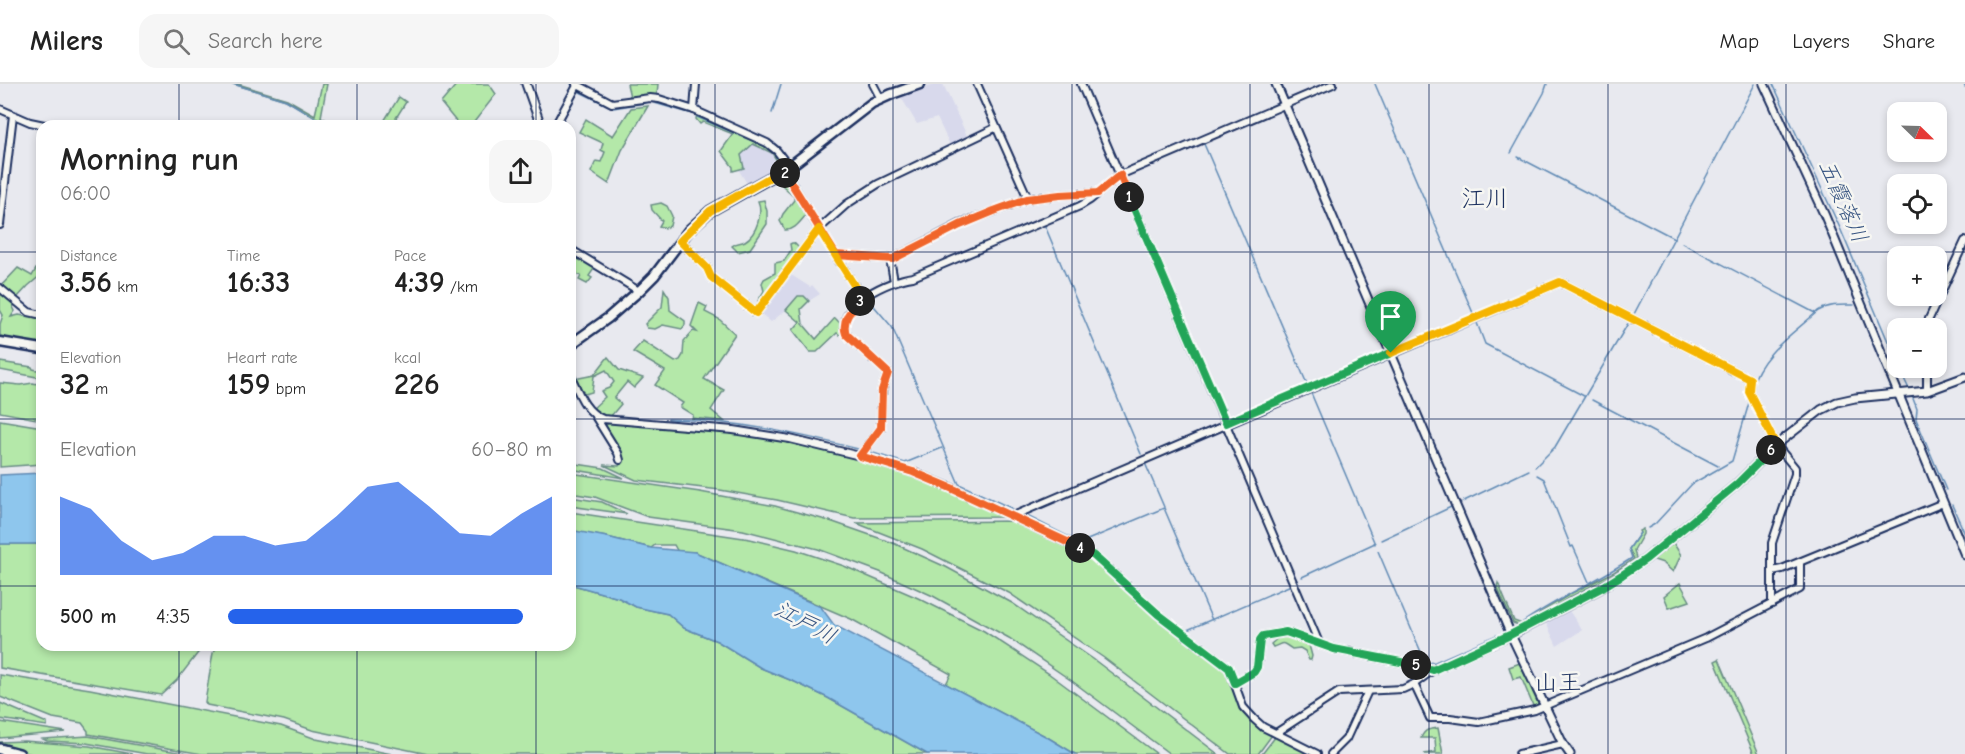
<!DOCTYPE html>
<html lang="en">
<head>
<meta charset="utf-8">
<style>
	:root { --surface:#fff; --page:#f6f6f6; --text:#222; --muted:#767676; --line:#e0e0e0; --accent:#2563eb }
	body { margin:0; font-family:"Comic Neue","Klee One",sans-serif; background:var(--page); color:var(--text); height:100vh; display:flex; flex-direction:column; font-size:22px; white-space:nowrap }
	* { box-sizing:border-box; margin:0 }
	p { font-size:20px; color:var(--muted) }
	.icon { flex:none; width:33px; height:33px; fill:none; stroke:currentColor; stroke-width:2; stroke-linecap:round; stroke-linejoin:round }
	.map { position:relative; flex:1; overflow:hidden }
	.side { position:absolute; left:36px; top:36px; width:540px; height:531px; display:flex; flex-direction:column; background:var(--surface); border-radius:18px; box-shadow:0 3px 9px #0003 }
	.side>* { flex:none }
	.needle { width:39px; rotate:113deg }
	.fabs { position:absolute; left:1887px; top:18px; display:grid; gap:12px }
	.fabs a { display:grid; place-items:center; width:60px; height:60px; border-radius:12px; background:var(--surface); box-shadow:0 3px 9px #0003; font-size:30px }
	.pin { position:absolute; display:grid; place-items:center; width:51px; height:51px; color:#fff; margin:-62px -26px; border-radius:50% 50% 50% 0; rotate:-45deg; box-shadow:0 0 6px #0007 }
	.pin .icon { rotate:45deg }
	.km { position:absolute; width:30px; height:30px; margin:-15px; border-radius:50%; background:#222; color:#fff; font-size:16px; line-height:30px; text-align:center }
	.round { display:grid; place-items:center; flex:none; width:63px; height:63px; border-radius:18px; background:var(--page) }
	.overview { display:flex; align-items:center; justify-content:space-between; height:102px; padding:0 24px }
	h1 { font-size:33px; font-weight:700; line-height:45px }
	.figures { display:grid; grid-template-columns:repeat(3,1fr); gap:9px; height:102px; padding:6px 24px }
	.figures div { display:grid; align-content:center }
	.figures b { font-size:30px; font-weight:700 }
	.figures small { font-size:16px; font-weight:400 }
	.figures p { font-size:16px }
	.chart { height:168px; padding:12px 24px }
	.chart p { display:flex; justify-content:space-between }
	.chart svg { width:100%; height:108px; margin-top:6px; fill:var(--accent); opacity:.7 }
	ul { padding:0 24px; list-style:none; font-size:20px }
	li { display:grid; grid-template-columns:96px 72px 1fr; align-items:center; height:45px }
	li i { height:15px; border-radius:8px; background:var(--accent) }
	header { display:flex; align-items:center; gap:36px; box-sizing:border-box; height:84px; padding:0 30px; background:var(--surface); border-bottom:2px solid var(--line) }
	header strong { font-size:28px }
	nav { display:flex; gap:33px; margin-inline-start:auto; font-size:21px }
	.search { width:420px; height:54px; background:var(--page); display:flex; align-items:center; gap:15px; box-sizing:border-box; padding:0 21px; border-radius:18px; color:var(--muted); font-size:22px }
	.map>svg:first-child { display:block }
	.built { fill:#d8d9ec }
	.green { fill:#b4e8a9; stroke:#688c84; stroke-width:1.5 }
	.water { fill:#8ec6ed; stroke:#608ab4; stroke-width:1.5 }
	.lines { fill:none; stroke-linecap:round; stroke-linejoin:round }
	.stream { stroke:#608ab4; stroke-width:1.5 }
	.minor-casing { stroke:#1b2f5e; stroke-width:10 }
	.tertiary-casing { stroke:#1b2f5e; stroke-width:11 }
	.secondary-casing { stroke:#1b2f5e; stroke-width:13 }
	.primary-casing { stroke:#1b2f5e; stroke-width:14 }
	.minor { stroke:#f6f6f2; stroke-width:6 }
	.tertiary { stroke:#f6f6f2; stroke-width:7 }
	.secondary { stroke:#f6f6f2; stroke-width:8 }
	.primary { stroke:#f6f6f2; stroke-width:9 }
	.split-1-casing { stroke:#fff; stroke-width:12 }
	.split-2-casing { stroke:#fff; stroke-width:12 }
	.split-3-casing { stroke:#fff; stroke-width:12 }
	.split-4-casing { stroke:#fff; stroke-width:12 }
	.split-5-casing { stroke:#fff; stroke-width:12 }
	.split-6-casing { stroke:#fff; stroke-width:12 }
	.split-7-casing { stroke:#fff; stroke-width:12 }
	.split-1 { stroke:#22a559; stroke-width:8 }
	.split-2 { stroke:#f0652b; stroke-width:8 }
	.split-3 { stroke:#f5b400; stroke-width:8 }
	.split-4 { stroke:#f0652b; stroke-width:8 }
	.split-5 { stroke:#22a559; stroke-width:8 }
	.split-6 { stroke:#22a559; stroke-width:8 }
	.split-7 { stroke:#f5b400; stroke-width:8 }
	.grid { fill:none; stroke:#1b2f5e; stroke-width:1.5; stroke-opacity:0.55 }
	.labels { text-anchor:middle; stroke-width:5; stroke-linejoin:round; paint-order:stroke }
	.water-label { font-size:22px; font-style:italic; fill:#385582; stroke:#f6f6f2 }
	.quarter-label { font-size:24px; fill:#1b2f5e; stroke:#f6f6f2 }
</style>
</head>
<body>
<header>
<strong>Milers</strong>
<div class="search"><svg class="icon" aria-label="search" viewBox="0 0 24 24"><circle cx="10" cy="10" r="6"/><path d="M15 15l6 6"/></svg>Search here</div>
<nav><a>Map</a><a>Layers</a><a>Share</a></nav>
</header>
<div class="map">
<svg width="1965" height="670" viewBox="0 0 1965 670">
	<rect width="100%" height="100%" fill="#e8e9ef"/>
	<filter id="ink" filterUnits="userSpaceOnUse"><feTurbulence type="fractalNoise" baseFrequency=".0167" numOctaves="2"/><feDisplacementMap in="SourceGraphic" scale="12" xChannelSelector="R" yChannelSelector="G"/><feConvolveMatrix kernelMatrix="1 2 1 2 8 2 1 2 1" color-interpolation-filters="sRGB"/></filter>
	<g filter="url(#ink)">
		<g class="built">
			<path d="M936,0H943L968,54L950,61L937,34L917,40L901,13Z"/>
			<path d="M753,60L772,69L781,83L748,101L738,85L744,84L741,71Z"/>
			<path d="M788,189L810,203L812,201L820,210L809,217L804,212H798L786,226L771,238L759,228Z"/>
			<path d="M1568,525L1582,546L1557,562L1545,537Z"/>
		</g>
		<g class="green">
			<path d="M233,0H238L287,15L315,31L322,0H327L321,33L337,42H329L286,16Z"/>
			<path d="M457,0H489L496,10L471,42H461L458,40L441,19Z"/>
			<path d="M627,0H658L657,11L630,13Z"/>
			<path d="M399,13L406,18L391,42H381Z"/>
			<path d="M648,22L622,66L609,100L591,88L596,77L601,78L605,68L601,66L603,59L579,48L586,35L613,52L631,24Z"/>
			<path d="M697,29L737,47L774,66L785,80L781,83L772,69L753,60L741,71L744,84L733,87V83L721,67L733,50L703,38L700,40L696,35Z"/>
			<path d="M782,90L807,130C801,136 795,147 785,146L780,137L783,130L794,116V112L774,94Z"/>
			<path d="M764,116L767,127V140L750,165L738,168L732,162C737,157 740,160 745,157C757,150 763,128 758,117Z"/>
			<path d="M661,119L667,122L672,132L670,142L665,144L659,142L662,137L652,126L651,121Z"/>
			<path d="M792,159H794L800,165L761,219L758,217L764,207L762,199L764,195L775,189V179L784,177L791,166L790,160Z"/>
			<path d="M570,166L596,182L589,192L592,194L587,200L579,196L581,192L575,189V187L570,185Z"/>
			<path d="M18,184L32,192L36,185L42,190L28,202L16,215L1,202Z"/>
			<path d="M664,205L669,213L670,226L685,237V241L682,245L663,241L655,245L647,244L645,240L662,223Z"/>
			<path d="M0,206L16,219L13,223L15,227L11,233L19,231L42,235V262L0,254V240L3,231L0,226Z"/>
			<path d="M798,212H804L809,217L801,225L803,240L816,255L835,234L842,241L843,249L840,251L837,249L817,268H810L793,246L800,238L786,226Z"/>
			<path d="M699,219L707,223L705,228L719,235L735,250L704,295L724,306L711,326L724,337L692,334L693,331L680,323L683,319L655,301L665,287L633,268L643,257L675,278L680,276L683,271L684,257L693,247L697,248L691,242Z"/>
			<path d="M608,273L619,286L643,294L634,304L627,298L614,314L621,320L610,333L602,331L592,325L605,313L601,307L609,304L614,298L606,286L594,292L592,308L581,311L574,295L594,291Z"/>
			<path d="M0,278L32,283L33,285L42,287V294L0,286Z"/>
			<path d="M0,299L20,301L33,299L42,301V336L0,328Z"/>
			<path d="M0,336L42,343V380L0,383Z"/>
			<path d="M610,339L725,347L824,365L906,389L1003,430L1002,433L854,434L777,416L720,406L636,396L604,381L619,382L623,375L618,364L603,342Z"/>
			<path d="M570,379L603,384L624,394L570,385Z"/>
			<path d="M570,389L700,408L775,422L833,438L893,459L946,483L1012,519L1093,575L1218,670H1170L1072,597L1009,554L933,512L880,488L818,465L786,457L743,446L648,433L595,413L570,409Z"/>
			<path d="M570,413L602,418L627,430L570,422Z"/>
			<path d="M570,428L750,455L796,466L844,482L918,514L984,547L1048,589L1157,670H1075L1047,653L946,600L951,590L851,535L695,468H678L674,461H655L651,464L607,453L570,447Z"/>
			<path d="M1018,437L1093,475L1150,527L1225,585C1232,593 1233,603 1236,612C1242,631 1256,642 1272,651L1258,670H1230L1104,574L1009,509L922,465L856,439Z"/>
			<path d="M1643,445V450L1634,466L1637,479L1570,513L1522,543L1513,539L1497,503L1498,499L1514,537L1522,540L1572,509L1614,488L1634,475L1629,465L1640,449L1639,447Z"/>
			<path d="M1672,457L1681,471L1673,488L1663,479L1654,476L1653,473Z"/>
			<path d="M0,460H42V561H204L177,596L161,611L0,584Z"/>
			<path d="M1680,499L1690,517L1669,524L1664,512Z"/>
			<path d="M570,500L619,514L636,523L668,530L684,544L717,557L761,584L795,598L828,614L927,670H428L312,646L284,636L207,621L205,618L213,569L218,561H356L386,566L390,564L381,561H570Z"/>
			<path d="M1286,550L1308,557L1312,572L1311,576H1309L1305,567L1300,564L1292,565C1281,557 1284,559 1273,563L1271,560L1281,551Z"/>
			<path d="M1719,575L1759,670H1754L1715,577Z"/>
			<path d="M1520,579L1538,620V622L1534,624L1521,593L1513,595L1509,583Z"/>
			<path d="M0,591L90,605L281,642L316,655L392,670H202L88,650V647L82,639L53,634L0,613Z"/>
			<path d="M0,619L47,639V642L0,635Z"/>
			<path d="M0,638L66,648L0,654Z"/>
			<path d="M1438,644L1443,670H1424L1436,668L1435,654H1421C1425,645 1429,645 1438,644Z"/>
			<path d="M88,652L188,670H147L86,659L47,657L43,655Z"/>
			<path d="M1276,652L1310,670H1262Z"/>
			<path d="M24,657L89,662L132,670H32L0,663V658Z"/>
		</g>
		<g class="water">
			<path d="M42,389V460H0V391Z"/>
			<path d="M570,446L607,453L651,464L695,468L821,523L834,541L1047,653L1075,670H927L828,614L795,598L761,584L717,557L684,544L668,530L636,523L619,514L570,500Z"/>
		</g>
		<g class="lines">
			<g class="stream">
				<path d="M233,0L286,16L329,42"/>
				<path d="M571,0L573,2"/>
				<path d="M1375,0L1473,229"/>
				<path d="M1773,0L1840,144L1898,281"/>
				<path d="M1964,0L1965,3"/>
				<path d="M580,8L613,24L651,18L689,29"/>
				<path d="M0,29L9,33"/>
				<path d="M772,29L781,0"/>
				<path d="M697,33L769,64"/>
				<path d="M17,36L24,39"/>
				<path d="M28,40L42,44"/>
				<path d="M1204,60L1307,300"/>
				<path d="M773,67L781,79"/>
				<path d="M1511,69L1544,9L1547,0"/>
				<path d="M1518,73L1674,154"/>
				<path d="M792,91L821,139"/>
				<path d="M1045,142L1141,370"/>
				<path d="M825,146L840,169"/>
				<path d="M1682,159L1815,229"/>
				<path d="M844,178L863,208"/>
				<path d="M868,215L892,243L959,400L1013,425"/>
				<path d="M1633,232L1755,0"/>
				<path d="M1477,239L1485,260L1584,312"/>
				<path d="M1899,284L1909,305"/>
				<path d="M1752,303C1760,270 1794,249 1818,227C1830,220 1842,221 1854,221"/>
				<path d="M1311,309L1375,460"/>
				<path d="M1912,312L1917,325L1916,335L1946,406"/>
				<path d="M1592,316L1718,382"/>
				<path d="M668,335C733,336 795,349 858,365"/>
				<path d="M870,368L905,379L942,364"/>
				<path d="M1145,379L1164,423"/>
				<path d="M1535,383L1555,363L1630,236"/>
				<path d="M1537,391L1544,395L1571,463L1573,462L1589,498"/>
				<path d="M1462,418L1529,386"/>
				<path d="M1952,421L1965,450"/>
				<path d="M1025,431L1077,457"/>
				<path d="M1648,444L1655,440L1692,400L1732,377L1749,319"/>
				<path d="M1381,456L1451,423"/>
				<path d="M1085,457L1164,424L1212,536"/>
				<path d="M1378,467L1424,575L1428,579L1435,578L1497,551"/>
				<path d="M1302,493L1375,459"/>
				<path d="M1523,538C1558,514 1597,497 1632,474L1629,465L1640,449"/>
				<path d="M1185,547L1291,501"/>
			</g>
			<g class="minor-casing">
				<g id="minor">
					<path d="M576,0L612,19L650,14L659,15L694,26L767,59L777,67L789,83"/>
					<path d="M873,0L881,15"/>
					<path d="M1081,0L1319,559"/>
					<path d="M0,25L30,38L49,42"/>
					<path d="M694,26L696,0"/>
					<path d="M555,42L578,0"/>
					<path d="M783,86L862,214"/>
					<path d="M1027,115L1060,111L1098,109"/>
					<path d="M0,141L13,31"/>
					<path d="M680,157L707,184L711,193L756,229L819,145L847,120L878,100L995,44"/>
					<path d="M570,165L639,207"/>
					<path d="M836,171L893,175L960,140L1027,115V112L977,0"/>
					<path d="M890,175L894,197"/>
					<path d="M0,204L29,228L42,231"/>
					<path d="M1928,244V237L1965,157"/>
					<path d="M570,290C578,307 584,328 603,335L733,346L790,355L860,372L913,388L952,404L1083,466L1094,472L1158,530L1229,584L1243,623L1254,635L1263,643L1317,670"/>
					<path d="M1927,307V284"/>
					<path d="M595,332L618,369L620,376"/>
					<path d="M860,372L881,344L882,306L888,289L846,250C835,220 890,196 913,193L1080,122L1090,116L1120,91L1333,0"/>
					<path d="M1013,432L1560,198L1750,295L1749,308L1776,361L1795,384V390L1772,459V520"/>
					<path d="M1772,487L1782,485L1943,419"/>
					<path d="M1235,599L1254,588L1257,583L1260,556L1263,552L1286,548L1334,565L1420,582L1433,586"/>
					<path d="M1414,600L1430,634H1450L1479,638L1535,626L1706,554L1800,505V478"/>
					<path d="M1276,649L1339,608L1403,605L1414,600L1433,586L1511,551"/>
					<path d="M1331,670L1346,655L1368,607"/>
					<path d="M1519,670L1563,660"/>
				</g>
			</g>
			<g class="tertiary-casing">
				<g id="tertiary">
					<path d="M526,0L541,42"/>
					<path d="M1276,0L1511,551L1563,660L1570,670"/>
					<path d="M1764,0L1825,132L1965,471"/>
					<path d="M1511,551L1601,504L1646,475L1737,400L1776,361L1821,326L1837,318L1855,314L1927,307L1965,293"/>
				</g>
			</g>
			<g class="secondary-casing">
				<g id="secondary">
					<path d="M0,258L42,265"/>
					<path d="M570,261L608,234L639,207L654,192L689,146L710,127L789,83L872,19L892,10L920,0"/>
				</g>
			</g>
			<g class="primary-casing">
				<path id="primary" d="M0,665L19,670"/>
			</g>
			<use href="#minor" class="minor"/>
			<use href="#tertiary" class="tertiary"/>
			<use href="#secondary" class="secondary"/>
			<use href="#primary" class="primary"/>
		</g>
	</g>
	<g class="lines" filter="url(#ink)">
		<g class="split-1-casing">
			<path id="split-1" d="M1129,113L1226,339L1391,269"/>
		</g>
		<g class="split-2-casing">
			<path id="split-2" d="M785,89L836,171L893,175L960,141L994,127L1027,115L1060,111L1098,109L1120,91L1129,113"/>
		</g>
		<g class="split-3-casing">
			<path id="split-3" d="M785,89L783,86L710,127L680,157L707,184L711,193L756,229L819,145L862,214L860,217"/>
		</g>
		<g class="split-4-casing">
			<path id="split-4" d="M860,217C851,226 841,236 846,250L888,289L882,306L881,344L860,372L913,388L951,404L1080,464"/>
		</g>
		<g class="split-5-casing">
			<path id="split-5" d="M1080,464L1094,472L1158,530L1229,584L1235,599L1254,588L1257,583L1260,556L1263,552L1286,548L1334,565L1416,581"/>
		</g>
		<g class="split-6-casing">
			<path id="split-6" d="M1416,581L1433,586L1510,551L1601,504L1622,491L1646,475L1737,400L1771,366"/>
		</g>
		<g class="split-7-casing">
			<path id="split-7" d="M1391,269L1560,198L1750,295L1749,308L1776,361L1771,366"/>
		</g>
		<use href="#split-1" class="split-1"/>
		<use href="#split-2" class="split-2"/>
		<use href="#split-3" class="split-3"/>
		<use href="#split-4" class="split-4"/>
		<use href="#split-5" class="split-5"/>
		<use href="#split-6" class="split-6"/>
		<use href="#split-7" class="split-7"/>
	</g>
	<path class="grid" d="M179,0V42M357,0V42M536,0V42M715,0V670M893,0V670M1072,0V670M1250,0V670M1429,0V670M1608,0V670M1786,0V670M0,168H42M570,168H1965M0,335H42M570,335H1965M0,502H42M570,502H1965M179,561V670M357,561V670M536,561V670"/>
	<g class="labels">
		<g class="water-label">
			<text transform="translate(1844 117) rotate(66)" y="8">五霞落川</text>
			<text transform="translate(806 538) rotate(28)" y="8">江戸川</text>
		</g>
		<g class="quarter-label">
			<text x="1485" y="122">江川</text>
			<text x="1558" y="606">山王</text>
		</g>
	</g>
</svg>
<div class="fabs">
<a><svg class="needle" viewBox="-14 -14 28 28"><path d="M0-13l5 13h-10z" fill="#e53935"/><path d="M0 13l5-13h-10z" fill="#767676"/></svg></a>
<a><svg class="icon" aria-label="locate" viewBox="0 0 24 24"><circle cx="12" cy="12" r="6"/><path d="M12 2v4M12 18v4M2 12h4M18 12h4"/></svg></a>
<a>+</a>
<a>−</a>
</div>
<div class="pin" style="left:1391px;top:269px;background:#1e9e55"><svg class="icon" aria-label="arrive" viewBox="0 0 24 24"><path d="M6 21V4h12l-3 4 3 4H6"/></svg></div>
<b class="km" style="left:1129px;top:113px">1</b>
<b class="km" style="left:785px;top:89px">2</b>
<b class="km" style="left:860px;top:217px">3</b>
<b class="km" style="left:1080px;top:464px">4</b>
<b class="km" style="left:1416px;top:581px">5</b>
<b class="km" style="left:1771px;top:366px">6</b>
<section class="side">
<div class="overview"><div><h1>Morning run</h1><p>06:00</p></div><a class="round"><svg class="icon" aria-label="share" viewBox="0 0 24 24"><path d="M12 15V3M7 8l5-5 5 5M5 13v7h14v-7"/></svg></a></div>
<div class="figures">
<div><p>Distance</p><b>3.56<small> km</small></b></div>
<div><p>Time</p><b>16:33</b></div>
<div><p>Pace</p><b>4:39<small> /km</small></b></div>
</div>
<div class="figures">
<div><p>Elevation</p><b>32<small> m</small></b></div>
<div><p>Heart rate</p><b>159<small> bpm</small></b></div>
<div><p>kcal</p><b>226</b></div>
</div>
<div class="chart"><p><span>Elevation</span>60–80 m</p>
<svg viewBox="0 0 160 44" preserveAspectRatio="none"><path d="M0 44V12L10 17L20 30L30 38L40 35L50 28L60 28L70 32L80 30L90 20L100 8L110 6L120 16L130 27L140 28L150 19L160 12V44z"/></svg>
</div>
<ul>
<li><b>500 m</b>4:35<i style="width:91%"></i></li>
</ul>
</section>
</div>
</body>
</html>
